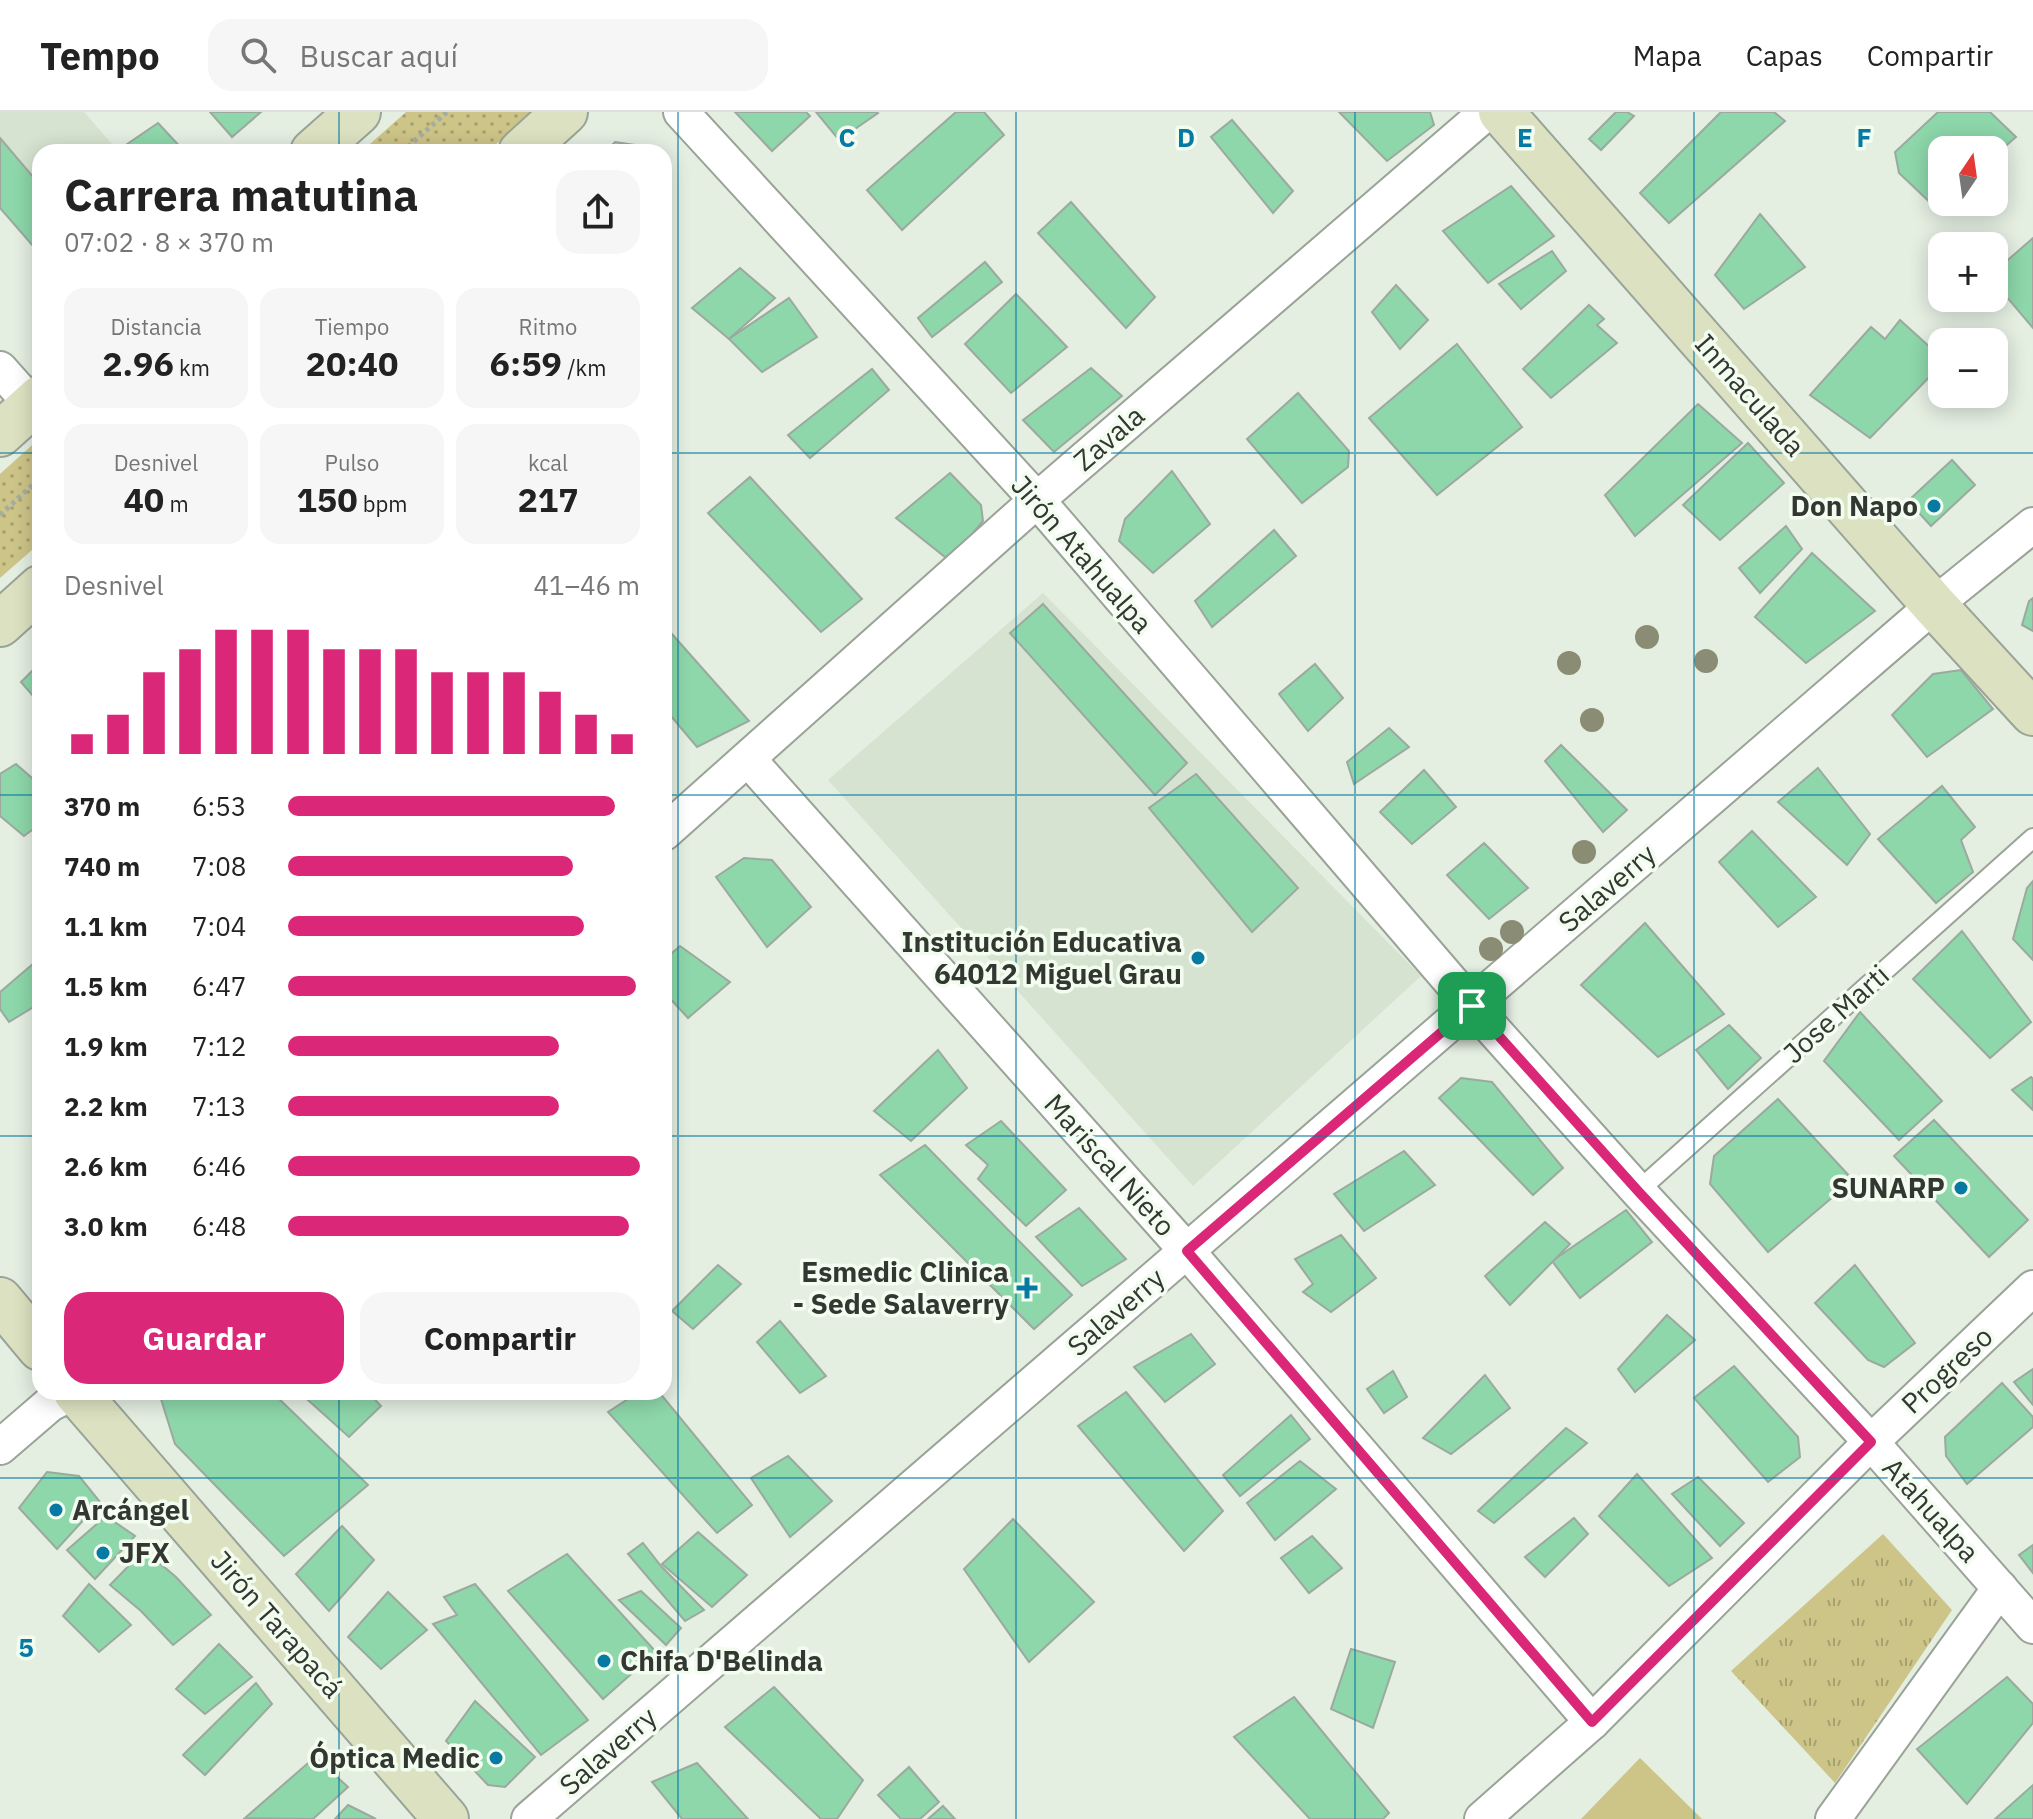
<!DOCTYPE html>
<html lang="es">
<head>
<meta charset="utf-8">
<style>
	:root { --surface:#fff; --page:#f6f6f6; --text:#222; --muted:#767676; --line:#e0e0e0; --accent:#db2777 }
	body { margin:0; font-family:"IBM Plex Sans",sans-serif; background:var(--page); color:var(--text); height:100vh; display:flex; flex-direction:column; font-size:30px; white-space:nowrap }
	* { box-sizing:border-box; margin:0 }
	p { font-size:26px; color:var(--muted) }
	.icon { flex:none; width:44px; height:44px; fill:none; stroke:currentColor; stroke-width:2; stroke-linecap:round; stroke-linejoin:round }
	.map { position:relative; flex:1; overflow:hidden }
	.side { position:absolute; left:32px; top:32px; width:640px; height:1256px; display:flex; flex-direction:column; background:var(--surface); border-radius:24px; box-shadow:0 4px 20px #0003 }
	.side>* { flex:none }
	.needle { width:52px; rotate:13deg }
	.tools { position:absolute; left:1928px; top:24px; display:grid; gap:16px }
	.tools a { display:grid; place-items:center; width:80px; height:80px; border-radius:16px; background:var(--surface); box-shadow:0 4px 20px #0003; font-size:40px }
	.pin { position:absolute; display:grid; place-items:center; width:68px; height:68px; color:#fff; margin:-34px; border-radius:16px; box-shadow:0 4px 12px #0006 }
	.round { display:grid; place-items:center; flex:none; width:84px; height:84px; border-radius:24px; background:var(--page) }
	.overview { display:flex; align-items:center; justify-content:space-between; height:136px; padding:0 32px }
	h1 { font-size:44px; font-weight:700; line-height:60px }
	.figures { display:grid; grid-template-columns:repeat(3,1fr); gap:12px; height:136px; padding:8px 32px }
	.figures div { display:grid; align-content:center; border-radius:20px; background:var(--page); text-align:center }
	.figures b { font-size:34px; font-weight:700 }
	.figures small { font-size:22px; font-weight:400 }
	.figures p { font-size:22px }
	.chart { height:224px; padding:16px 32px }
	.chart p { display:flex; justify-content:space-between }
	.chart svg { width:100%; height:144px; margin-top:8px; stroke:var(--accent); stroke-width:6 }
	.action { display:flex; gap:16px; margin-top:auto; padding:16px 32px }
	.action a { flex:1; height:92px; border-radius:24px; background:var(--accent); color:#fff; font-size:32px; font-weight:700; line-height:92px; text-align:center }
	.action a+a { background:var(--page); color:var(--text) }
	ul { padding:0 32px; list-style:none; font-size:26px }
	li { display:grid; grid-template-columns:128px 96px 1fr; align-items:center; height:60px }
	li i { height:20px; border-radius:10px; background:var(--accent) }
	header { display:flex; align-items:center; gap:48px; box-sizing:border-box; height:112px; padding:0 40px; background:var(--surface); border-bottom:2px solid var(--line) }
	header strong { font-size:38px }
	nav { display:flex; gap:44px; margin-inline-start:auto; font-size:28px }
	.search { width:560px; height:72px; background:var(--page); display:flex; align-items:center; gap:20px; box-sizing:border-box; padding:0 28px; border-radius:24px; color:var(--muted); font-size:30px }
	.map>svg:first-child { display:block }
	.built { fill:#d5e3d0 }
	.grass { fill:url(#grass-dots) }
	.park { fill:url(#park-tufts) }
	.garden { fill:#cdc488 }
	.building { fill:#8dd7aa; stroke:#9ba99f; stroke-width:2 }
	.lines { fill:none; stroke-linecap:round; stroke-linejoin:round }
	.lane-casing { stroke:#9aa397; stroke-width:22 }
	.street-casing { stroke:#9aa397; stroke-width:38 }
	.secondary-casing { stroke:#9aa397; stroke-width:48 }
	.path { stroke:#a5ada3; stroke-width:5; stroke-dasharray:4 4; stroke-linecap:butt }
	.lane { stroke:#fff; stroke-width:18 }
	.street { stroke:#fff; stroke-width:34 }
	.secondary { stroke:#dce2c1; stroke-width:44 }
	.tree { fill:#8a8c74 }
	.route-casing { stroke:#fff; stroke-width:16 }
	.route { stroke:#db2777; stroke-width:10 }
	.grid { fill:none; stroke:#067aa3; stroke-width:2; stroke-opacity:0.55 }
	.poi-dot { fill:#067aa3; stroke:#f2fcef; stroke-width:3 }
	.labels { text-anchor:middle; stroke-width:7; stroke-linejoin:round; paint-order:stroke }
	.street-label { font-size:28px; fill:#333732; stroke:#f2fcef }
	.poi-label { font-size:28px; font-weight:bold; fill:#333732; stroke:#f2fcef; text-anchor:end }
	.grid-label { font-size:26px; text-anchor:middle; font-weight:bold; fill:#067aa3; stroke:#f2fcef; stroke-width:7; stroke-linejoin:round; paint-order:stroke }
</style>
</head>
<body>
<header>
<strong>Tempo</strong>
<div class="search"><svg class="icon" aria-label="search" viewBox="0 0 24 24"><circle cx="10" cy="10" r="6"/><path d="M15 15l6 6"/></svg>Buscar aquí</div>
<nav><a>Mapa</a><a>Capas</a><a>Compartir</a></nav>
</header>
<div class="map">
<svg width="2033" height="1707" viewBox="0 0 2033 1707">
	<defs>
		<pattern id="grass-dots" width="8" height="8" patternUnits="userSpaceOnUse" patternTransform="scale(2)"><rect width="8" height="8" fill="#cdc488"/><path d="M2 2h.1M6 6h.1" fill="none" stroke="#a7a070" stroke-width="1.8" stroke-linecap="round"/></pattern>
		<pattern id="park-tufts" width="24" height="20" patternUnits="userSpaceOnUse" patternTransform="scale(2)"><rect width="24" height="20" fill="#cdc488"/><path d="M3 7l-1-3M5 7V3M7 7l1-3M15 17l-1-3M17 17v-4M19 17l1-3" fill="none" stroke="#a7a070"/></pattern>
	</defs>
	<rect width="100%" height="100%" fill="#e4eee1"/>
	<g class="built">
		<path d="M0,0H84L119,40H40V122L0,76Z"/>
		<path d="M1043,481L1421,864L1193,1074L828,668Z"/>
	</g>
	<g class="grass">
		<path d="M406,0H533L487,40H361Z"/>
		<path d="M40,326V431L0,466V362Z"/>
	</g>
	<path class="park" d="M1883,1422L1952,1498L1835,1671L1731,1559Z"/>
	<path class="garden" d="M1640,1646L1702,1707H1581Z"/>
	<g class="building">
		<path d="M210,0H261L232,25Z"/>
		<path d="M735,0H806L810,4L772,39Z"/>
		<path d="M816,0H877L878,1L839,28Z"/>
		<path d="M956,0H984L1004,23L902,118L867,78Z"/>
		<path d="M1339,0H1430L1434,13L1387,49Z"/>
		<path d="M1616,0H1627L1634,4L1601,38L1589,27Z"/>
		<path d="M1721,0H1774L1785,9L1669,111L1640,81Z"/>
		<path d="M1938,0H1990L2016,25L1994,44V38H1942V90L1936,96L1899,61L1895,40Z"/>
		<path d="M1232,8L1293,79L1273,101L1211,25Z"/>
		<path d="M158,11L185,40H128L123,35Z"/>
		<path d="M0,26L40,73V142L0,96Z"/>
		<path d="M615,30L648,35L653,40H605Z"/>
		<path d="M1511,74L1554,124L1488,171L1443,119Z"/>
		<path d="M1071,90L1155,185L1126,216L1038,121Z"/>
		<path d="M1760,102L1805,155L1744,197L1715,163Z"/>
		<path d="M2033,126V216L1994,170V160Z"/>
		<path d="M1552,139L1566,159L1521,197L1499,172Z"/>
		<path d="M985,150L1002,170L932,225L918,206Z"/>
		<path d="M740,156L775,186L729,227L692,196Z"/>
		<path d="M1396,173L1428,208L1400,237L1372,200Z"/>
		<path d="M1016,182L1067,235L1011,281L965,232Z"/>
		<path d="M789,186L817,225L762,260L729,227Z"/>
		<path d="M1589,193L1604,207L1597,213L1617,231L1551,286L1523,257Z"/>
		<path d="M1900,208L1942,246V252L1870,326L1810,283L1871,215L1885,227Z"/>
		<path d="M1457,232L1522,315L1437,383L1369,306Z"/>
		<path d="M1091,256L1122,284L1054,340L1023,308Z"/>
		<path d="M872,257L889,278L810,346L788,323Z"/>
		<path d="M1298,281L1349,339L1348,355L1302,391L1247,327Z"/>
		<path d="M1698,292L1742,331L1635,424L1605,383Z"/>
		<path d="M1748,331L1784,371L1720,428L1683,393Z"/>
		<path d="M1952,348L1975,373L1931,414L1908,389Z"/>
		<path d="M1172,359L1210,412L1153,461L1119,429L1125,407Z"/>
		<path d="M950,361L981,393L983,409L950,449L896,406Z"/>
		<path d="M750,365L862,487L821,520L708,401Z"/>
		<path d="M1786,414L1802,437L1760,481L1739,456Z"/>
		<path d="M1274,418L1296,444L1212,515L1195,489Z"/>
		<path d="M1812,441L1875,499L1806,551L1755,505Z"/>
		<path d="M2033,486V519L2022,513L2029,489Z"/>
		<path d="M1043,492L1187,651L1155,683L1010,521Z"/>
		<path d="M664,513L749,609L697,635L664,596Z"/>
		<path d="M40,551V592L21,570Z"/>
		<path d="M1315,552L1343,586L1308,619L1279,582Z"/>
		<path d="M1961,558L1993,597L1927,645L1892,603L1933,562Z"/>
		<path d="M1389,616L1409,635L1354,672L1347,650Z"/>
		<path d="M1561,633L1627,698L1603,720L1545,649Z"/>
		<path d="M16,652L40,673V712L24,724L0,704V662Z"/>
		<path d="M1818,656L1870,722L1847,753L1778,690Z"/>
		<path d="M1424,658L1456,695L1412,732L1380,700Z"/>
		<path d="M1196,662L1298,776L1252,820L1149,696Z"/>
		<path d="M1942,674L1975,715L1961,728L1973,760L1936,791L1878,727Z"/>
		<path d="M1752,719L1816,785L1778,815L1719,750Z"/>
		<path d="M1484,731L1528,776L1489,807L1447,763Z"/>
		<path d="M744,746L772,748L811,795L767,835L716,765Z"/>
		<path d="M2033,769V848L2013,827L2027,776Z"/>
		<path d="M1645,811L1724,902L1658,945L1581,873Z"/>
		<path d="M1962,819L2031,910L1990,946L1913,867Z"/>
		<path d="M680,834L730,870L688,906L664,880V848Z"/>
		<path d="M40,846V891L9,910L0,897V880Z"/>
		<path d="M1860,900L1942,989L1899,1028L1824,949Z"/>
		<path d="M1729,913L1761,946L1728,977L1696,938Z"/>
		<path d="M938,938L967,976L911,1029L874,999Z"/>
		<path d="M2031,965L2033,967V998L2012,978Z"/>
		<path d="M1461,966L1492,970L1563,1056L1533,1083L1439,986Z"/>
		<path d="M1778,987L1853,1068L1768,1140L1710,1072L1714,1044Z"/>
		<path d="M1934,1008L2028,1108L1989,1145L1894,1044Z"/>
		<path d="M1001,1009L1066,1078L1026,1114L978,1067L988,1053L966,1033Z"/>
		<path d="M925,1033L1072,1183L1034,1217L880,1063Z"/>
		<path d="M1404,1039L1435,1073L1364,1119L1334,1082Z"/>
		<path d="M1079,1096L1126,1147L1082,1174L1036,1125Z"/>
		<path d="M1626,1098L1652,1130L1580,1186L1552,1149Z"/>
		<path d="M1545,1110L1570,1132L1510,1193L1485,1164Z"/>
		<path d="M1341,1123L1376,1166L1331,1200L1303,1180L1313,1172L1295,1147Z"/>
		<path d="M718,1153L741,1172L693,1217L672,1199Z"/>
		<path d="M1855,1153L1915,1231L1884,1255L1868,1248L1815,1191Z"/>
		<path d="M1667,1203L1695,1228L1635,1280L1618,1257Z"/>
		<path d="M780,1209L826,1264L800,1281L757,1230Z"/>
		<path d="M1191,1222L1215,1252L1165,1290L1134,1255Z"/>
		<path d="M1734,1254L1798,1325L1800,1345L1768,1370L1694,1286Z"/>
		<path d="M2033,1257V1293L2014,1270Z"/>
		<path d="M1393,1259L1407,1285L1384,1301L1367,1277Z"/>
		<path d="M1485,1263L1510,1296L1451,1342L1423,1326Z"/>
		<path d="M2002,1271L2033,1305V1315L1967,1372L1946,1344L1945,1325Z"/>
		<path d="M168,1280H272L368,1373L284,1444L175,1332L161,1287Z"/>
		<path d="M299,1280H368L381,1294L349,1325Z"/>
		<path d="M639,1280H659L752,1393L717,1421L608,1300Z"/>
		<path d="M1126,1280L1223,1399L1184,1439L1078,1314Z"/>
		<path d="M1291,1303L1310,1327L1240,1384L1223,1363Z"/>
		<path d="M1566,1316L1587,1331L1494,1411L1478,1399Z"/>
		<path d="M788,1344L832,1389L790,1425L751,1366Z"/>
		<path d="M1300,1349L1336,1377L1275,1428L1247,1391Z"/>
		<path d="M47,1360L79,1364L100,1390L57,1437L19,1396Z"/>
		<path d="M1637,1362L1712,1446L1669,1474L1599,1404Z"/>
		<path d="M1698,1365L1744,1411L1720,1434L1672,1382Z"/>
		<path d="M106,1404L135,1424L95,1467L67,1438Z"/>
		<path d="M1574,1406L1588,1422L1545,1465L1525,1445Z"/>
		<path d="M1013,1407L1094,1490L1029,1550L964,1457Z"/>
		<path d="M342,1414L374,1448L329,1499L296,1462Z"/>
		<path d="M698,1420L747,1463L712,1495L662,1452Z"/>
		<path d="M1312,1424L1342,1456L1309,1481L1281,1446Z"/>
		<path d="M643,1431L661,1454L704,1498L685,1509L628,1442Z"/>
		<path d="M2033,1433V1461L2019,1443Z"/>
		<path d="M144,1438L176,1465L211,1503L173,1533L141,1499L110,1473Z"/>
		<path d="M567,1442L656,1540L603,1587L508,1479Z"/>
		<path d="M89,1472L131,1513L99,1540L63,1504Z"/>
		<path d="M475,1472L588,1608L541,1643L433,1512L457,1503L444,1485Z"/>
		<path d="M641,1479L681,1516L666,1533L619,1488Z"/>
		<path d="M388,1480L427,1518L381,1557L348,1525Z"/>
		<path d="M219,1532L252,1565L205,1602L176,1577Z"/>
		<path d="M1351,1537L1395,1550L1373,1616L1331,1597Z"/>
		<path d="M2007,1565L2033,1592V1611L1967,1692L1917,1637Z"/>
		<path d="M256,1571L272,1592L205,1663L183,1643Z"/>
		<path d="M774,1575L863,1668L837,1707H821L725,1615Z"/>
		<path d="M1294,1585L1389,1701L1383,1707H1310L1234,1625Z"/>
		<path d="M475,1589L535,1645L505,1675L488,1673L446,1629Z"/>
		<path d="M315,1645L348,1675L313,1707L245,1706Z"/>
		<path d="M697,1651L748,1707H682L652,1670Z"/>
		<path d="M909,1655L939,1690L920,1707H901L878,1683Z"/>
		<path d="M2033,1673V1707H1995Z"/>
		<path d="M348,1693L376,1707H335Z"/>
		<path d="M943,1694L955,1707H928Z"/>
	</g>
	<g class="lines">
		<g class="lane-casing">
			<path id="lane" d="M1638,1079L2033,726"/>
		</g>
		<g class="street-casing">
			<g id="street">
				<path d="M681,0L1037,388L1472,894L1638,1079L1871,1330L2033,1514"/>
				<path d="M0,257L32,293"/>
				<path d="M748,647L1187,1139L1592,1610"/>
				<path d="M664,721L1037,388L1487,0"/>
				<path d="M0,1335L50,1292L74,1280"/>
				<path d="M529,1707L1934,493L2033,413"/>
				<path d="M1482,1707L1592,1610L1871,1330L2033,1176"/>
				<path d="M1833,1707L2000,1476"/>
			</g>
		</g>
		<g class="secondary-casing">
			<g id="secondary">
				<path d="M1501,0L1934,493L2033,601"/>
				<path d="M313,40L358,0"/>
				<path d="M521,40L565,0"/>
				<path d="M0,322L40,286"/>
				<path d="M0,512L40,476"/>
				<path d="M0,1188L40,1236"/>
				<path d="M76,1280L446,1707"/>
			</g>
		</g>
		<g class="path">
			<path d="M402,40L447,0"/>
			<path d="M0,403L40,366"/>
		</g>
		<use href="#lane" class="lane"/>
		<use href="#street" class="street"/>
		<use href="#secondary" class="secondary"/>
	</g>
	<g class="tree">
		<circle cx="1647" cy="525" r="12"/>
		<circle cx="1706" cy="549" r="12"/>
		<circle cx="1569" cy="551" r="12"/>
		<circle cx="1592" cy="608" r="12"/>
		<circle cx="1584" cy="740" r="12"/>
		<circle cx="1512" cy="820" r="12"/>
		<circle cx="1491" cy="837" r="12"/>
	</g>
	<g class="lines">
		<g class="route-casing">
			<path id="route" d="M1472,894L1638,1079L1871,1330L1592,1610L1187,1139Z"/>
		</g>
		<use href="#route" class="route"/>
	</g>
	<path class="grid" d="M339,0V40M678,0V1707M1016,0V1707M1355,0V1707M1694,0V1707M0,341H40M664,341H2033M0,683H40M664,683H2033M0,1024H40M664,1024H2033M339,1280V1707M0,1366H2033"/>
	<g class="poi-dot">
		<circle cx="1934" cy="394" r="8"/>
		<circle cx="1198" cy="846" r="8"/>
		<circle cx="1961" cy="1076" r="8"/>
		<path d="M1023 1164h8v8h8v8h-8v8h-8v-8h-8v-8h8z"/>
		<circle cx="56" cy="1398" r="8"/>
		<circle cx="103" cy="1441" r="8"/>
		<circle cx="604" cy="1549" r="8"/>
		<circle cx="496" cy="1646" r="8"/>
	</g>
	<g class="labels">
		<g class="street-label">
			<text transform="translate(1750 283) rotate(49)" y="10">Inmaculada</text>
			<text transform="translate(1109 326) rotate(-41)" y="10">Zavala</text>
			<text transform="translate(1082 442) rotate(49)" y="10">Jirón Atahualpa</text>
			<text transform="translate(1607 776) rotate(-41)" y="10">Salaverry</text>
			<text transform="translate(1836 902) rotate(-42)" y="10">Jose Marti</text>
			<text transform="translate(1110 1053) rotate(48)" y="10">Mariscal Nieto</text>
			<text transform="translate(1116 1200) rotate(-41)" y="10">Salaverry</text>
			<text transform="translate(1947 1258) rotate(-43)" y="10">Progreso</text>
			<text transform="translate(1931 1398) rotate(48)" y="10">Atahualpa</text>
			<text transform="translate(277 1512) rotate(49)" y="10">Jirón Tarapacá</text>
			<text transform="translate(608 1639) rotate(-41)" y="10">Salaverry</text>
		</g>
		<g class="poi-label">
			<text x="1918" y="404">Don Napo</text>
			<text x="1182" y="840">Institución Educativa<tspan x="1182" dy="32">64012 Miguel Grau</tspan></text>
			<text x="1945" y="1086">SUNARP</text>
			<text x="1009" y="1170">Esmedic Clinica<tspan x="1009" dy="32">- Sede Salaverry</tspan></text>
			<text x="72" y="1408" text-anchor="start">Arcángel</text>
			<text x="119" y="1451" text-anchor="start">JFX</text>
			<text x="620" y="1559" text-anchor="start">Chifa D'Belinda</text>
			<text x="480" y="1656">Óptica Medic</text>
		</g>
	</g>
	<g class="grid-label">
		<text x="847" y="35">C</text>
		<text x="1186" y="35">D</text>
		<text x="1525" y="35">E</text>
		<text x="1864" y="35">F</text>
		<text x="26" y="1545">5</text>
	</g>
</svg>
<div class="tools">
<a><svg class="needle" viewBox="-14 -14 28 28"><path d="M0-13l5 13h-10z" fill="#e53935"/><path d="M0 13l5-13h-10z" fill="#767676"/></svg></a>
<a>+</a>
<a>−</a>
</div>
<div class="pin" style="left:1472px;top:894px;background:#1e9e55"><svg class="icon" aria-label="arrive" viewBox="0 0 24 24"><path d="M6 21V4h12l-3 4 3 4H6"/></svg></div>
<section class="side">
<div class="overview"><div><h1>Carrera matutina</h1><p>07:02 · 8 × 370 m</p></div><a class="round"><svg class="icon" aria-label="share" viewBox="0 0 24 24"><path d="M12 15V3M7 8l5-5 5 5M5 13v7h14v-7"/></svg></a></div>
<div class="figures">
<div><p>Distancia</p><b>2.96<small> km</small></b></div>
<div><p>Tiempo</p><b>20:40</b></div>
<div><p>Ritmo</p><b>6:59<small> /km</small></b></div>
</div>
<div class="figures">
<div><p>Desnivel</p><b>40<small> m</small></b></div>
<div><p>Pulso</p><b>150<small> bpm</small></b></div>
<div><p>kcal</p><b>217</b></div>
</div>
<div class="chart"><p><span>Desnivel</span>41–46 m</p>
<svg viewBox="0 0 160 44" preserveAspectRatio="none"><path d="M5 44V38M15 44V32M25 44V19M35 44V12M45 44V6M55 44V6M65 44V6M75 44V12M85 44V12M95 44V12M105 44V19M115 44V19M125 44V19M135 44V25M145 44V32M155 44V38"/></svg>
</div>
<ul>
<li><b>370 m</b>6:53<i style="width:93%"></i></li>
<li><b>740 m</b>7:08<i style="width:81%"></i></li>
<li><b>1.1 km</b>7:04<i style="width:84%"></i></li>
<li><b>1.5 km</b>6:47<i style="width:99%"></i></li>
<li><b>1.9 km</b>7:12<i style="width:77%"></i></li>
<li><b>2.2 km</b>7:13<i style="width:77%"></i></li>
<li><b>2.6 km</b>6:46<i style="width:100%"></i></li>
<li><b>3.0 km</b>6:48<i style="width:97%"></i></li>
</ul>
<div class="action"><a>Guardar</a><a>Compartir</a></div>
</section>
</div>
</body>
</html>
